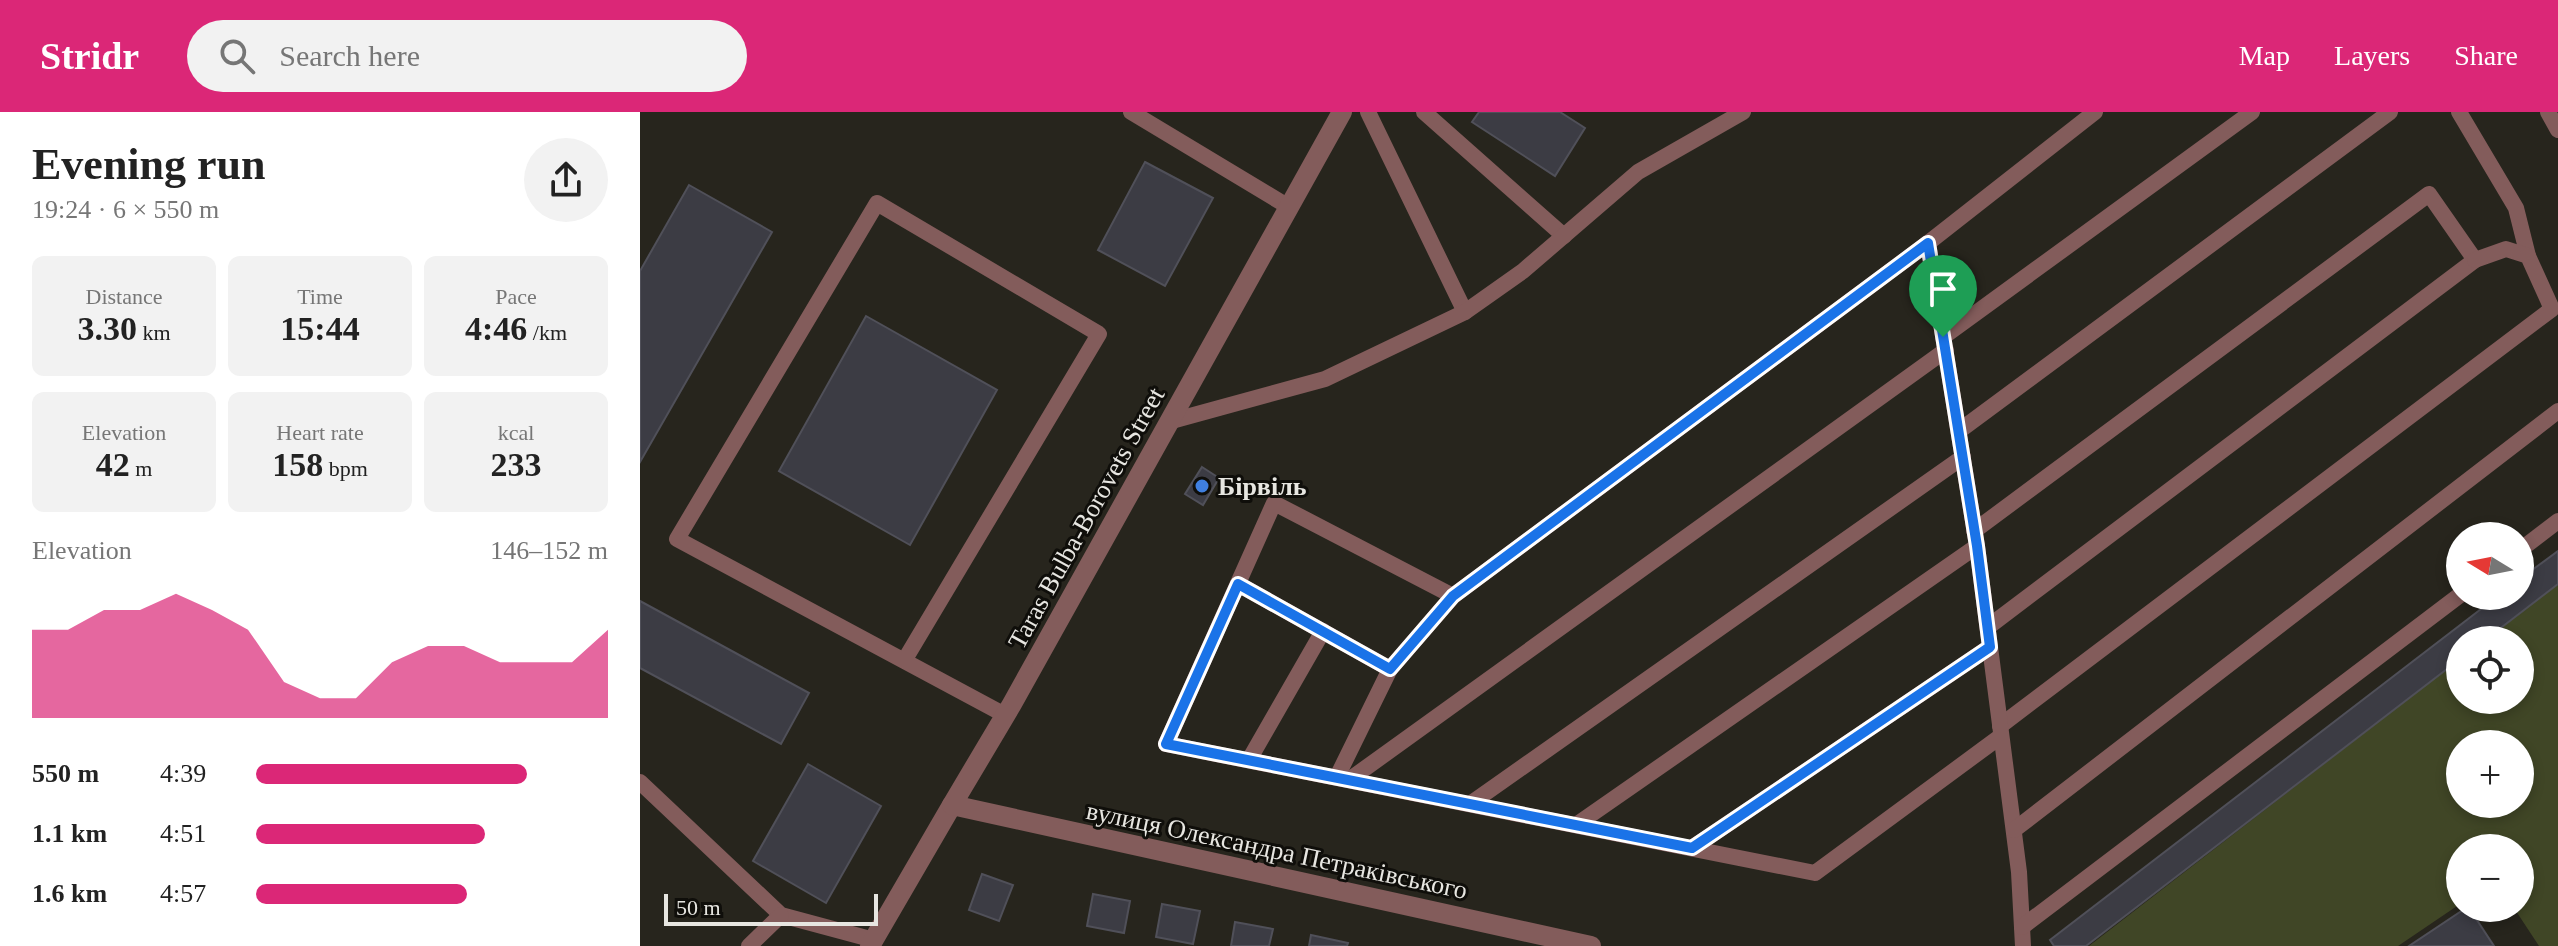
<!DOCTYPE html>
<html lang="en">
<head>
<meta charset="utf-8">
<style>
	:root { --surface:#fff; --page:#f2f2f2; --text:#222; --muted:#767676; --accent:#db2777 }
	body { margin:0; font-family:Georgia,serif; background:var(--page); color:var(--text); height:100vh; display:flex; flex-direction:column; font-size:30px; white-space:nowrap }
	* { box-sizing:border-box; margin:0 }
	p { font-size:26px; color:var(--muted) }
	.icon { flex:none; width:44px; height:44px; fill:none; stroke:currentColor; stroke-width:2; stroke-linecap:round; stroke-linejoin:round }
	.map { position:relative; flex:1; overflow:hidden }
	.panel { display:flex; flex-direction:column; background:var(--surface); width:640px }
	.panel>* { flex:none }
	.needle { width:52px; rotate:280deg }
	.controls { position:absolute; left:1806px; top:410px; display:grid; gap:16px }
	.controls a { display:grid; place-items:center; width:88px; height:88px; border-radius:50%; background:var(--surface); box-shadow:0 4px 12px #0003; font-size:40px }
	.scale { position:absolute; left:24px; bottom:20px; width:214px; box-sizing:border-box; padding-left:8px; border:4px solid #e7e6e1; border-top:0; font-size:22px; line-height:28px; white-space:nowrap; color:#e7e6e1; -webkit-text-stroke:6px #0f0e0a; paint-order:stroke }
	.pin { position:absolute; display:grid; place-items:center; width:68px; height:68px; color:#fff; margin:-82px -34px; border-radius:50% 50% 50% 0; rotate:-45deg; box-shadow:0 0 8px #0007 }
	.pin .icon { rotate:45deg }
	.round { display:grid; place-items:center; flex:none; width:84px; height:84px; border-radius:42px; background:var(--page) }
	.headline { display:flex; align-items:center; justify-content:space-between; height:136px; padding:0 32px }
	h1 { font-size:44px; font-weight:700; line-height:60px }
	.figures { display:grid; grid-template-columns:repeat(3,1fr); gap:12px; height:136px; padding:8px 32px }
	.figures div { display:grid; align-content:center; border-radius:12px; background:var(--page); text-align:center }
	.figures b { font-size:34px; font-weight:700 }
	.figures small { font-size:22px; font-weight:400 }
	.figures p { font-size:22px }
	.chart { height:224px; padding:16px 32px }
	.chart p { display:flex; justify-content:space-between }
	.chart svg { width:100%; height:144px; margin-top:8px; fill:var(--accent); opacity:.7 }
	ul { padding:0 32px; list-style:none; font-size:26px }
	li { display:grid; grid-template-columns:128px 96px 1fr; align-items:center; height:60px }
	li i { height:20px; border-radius:10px; background:var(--accent) }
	header { display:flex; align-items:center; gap:48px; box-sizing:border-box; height:112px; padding:0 40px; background:var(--accent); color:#fff }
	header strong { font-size:38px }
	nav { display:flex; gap:44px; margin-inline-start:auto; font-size:28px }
	.search { width:560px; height:72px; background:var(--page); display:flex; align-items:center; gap:20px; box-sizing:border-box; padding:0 28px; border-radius:44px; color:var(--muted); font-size:30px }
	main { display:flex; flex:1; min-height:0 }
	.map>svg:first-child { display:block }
	.green { fill:#404626; fill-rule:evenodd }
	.building { fill:#3c3c44; stroke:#505059; stroke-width:2 }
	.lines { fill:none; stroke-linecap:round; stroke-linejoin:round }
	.service { stroke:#835c5b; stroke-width:16 }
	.minor { stroke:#835c5b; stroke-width:20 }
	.tertiary { stroke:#835c5b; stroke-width:20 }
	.route-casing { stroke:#fff; stroke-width:16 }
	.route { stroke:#1a73e8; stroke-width:10 }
	.shop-dot { fill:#3f7fe0; stroke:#0f0e0a; stroke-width:3 }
	.labels { text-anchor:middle; stroke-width:6; stroke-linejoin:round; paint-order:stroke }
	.poi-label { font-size:26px; font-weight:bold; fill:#e7e6e1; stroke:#0f0e0a; text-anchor:start }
	.street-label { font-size:26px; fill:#e7e6e1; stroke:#0f0e0a }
</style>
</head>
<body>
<header>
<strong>Stridr</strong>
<div class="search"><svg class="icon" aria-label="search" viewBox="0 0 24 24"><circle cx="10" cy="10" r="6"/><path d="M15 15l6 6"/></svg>Search here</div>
<nav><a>Map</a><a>Layers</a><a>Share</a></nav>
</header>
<main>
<section class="panel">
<div class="headline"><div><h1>Evening run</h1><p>19:24 · 6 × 550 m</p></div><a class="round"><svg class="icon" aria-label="share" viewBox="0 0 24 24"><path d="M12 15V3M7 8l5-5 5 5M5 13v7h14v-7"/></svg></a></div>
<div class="figures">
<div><p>Distance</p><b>3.30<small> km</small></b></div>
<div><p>Time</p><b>15:44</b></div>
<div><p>Pace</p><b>4:46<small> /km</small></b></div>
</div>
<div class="figures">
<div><p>Elevation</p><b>42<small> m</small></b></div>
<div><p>Heart rate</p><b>158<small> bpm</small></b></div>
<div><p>kcal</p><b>233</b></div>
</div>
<div class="chart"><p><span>Elevation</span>146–152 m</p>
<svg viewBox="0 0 160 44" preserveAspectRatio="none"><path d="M0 44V17L10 17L20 11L30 11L40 6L50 11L60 17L70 33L80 38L90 38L100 27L110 22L120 22L130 27L140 27L150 27L160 17V44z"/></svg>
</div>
<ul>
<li><b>550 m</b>4:39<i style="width:77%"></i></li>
<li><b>1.1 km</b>4:51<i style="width:65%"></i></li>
<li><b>1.6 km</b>4:57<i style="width:60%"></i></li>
</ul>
</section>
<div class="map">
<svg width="1918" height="834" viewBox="0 0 1918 834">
	<rect width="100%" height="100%" fill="#27251d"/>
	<path class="green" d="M1918,472V834H1899L1874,796H1880V736H1820V792L1758,834H1449L1820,547V588H1880V528H1845ZM1820,632H1880V692H1820Z"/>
	<g class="building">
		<path d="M839,0H920L945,16L915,64L832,10Z"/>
		<path d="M505,50L573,86L525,174L458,138Z"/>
		<path d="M49,73L132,120L0,350V159Z"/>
		<path d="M226,204L357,278L270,433L139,359Z"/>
		<path d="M562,355L579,366L563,393L545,382Z"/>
		<path d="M1918,439V472L1845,528H1820V547L1446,834H1414L1410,828L1858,484H1880V467Z"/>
		<path d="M0,489L169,581L141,632L0,556Z"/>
		<path d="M168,652L241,694L186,791L113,749Z"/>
		<path d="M342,762L373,773L359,809L329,798Z"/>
		<path d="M453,782L490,789L484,821L447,814Z"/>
		<path d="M522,792L560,799L553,832L516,825Z"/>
		<path d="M1826,796H1829L1854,834H1769Z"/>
		<path d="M595,810L633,817L629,834H591Z"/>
		<path d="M671,823L708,831L707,834H669Z"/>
	</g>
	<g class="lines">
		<g class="service">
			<path d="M491,0L649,95"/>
			<path d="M728,0L825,200"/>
			<path d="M784,0L924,124"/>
			<path d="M1819,0L1876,96L1888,144"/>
			<path d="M1908,0L1918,18"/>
			<path d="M1288,131L1455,0"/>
			<path d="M1303,225L1612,0"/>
			<path d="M528,310L685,267L825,200L883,159L998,60L1103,0"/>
			<path d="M1319,319L1750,0"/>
			<path d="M1334,419L1789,82L1835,148L1348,515"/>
			<path d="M1880,438L1918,409"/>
			<path d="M598,472L750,557"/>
			<path d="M264,549L459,222L237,91L37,427L365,603"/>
			<path d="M1360,614L1912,197L1888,144L1866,137L1835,148"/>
			<path d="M1361,624L1175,761L526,632L634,391L813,484L1288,131L1337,434L1379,760L1383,834"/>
			<path d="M609,648L683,519"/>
			<path d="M697,665L750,557L813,484"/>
			<path d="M709,668L1306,238"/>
			<path d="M0,670L141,803L234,828"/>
			<path d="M830,692L1323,345"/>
			<path d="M936,713L1337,434"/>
			<path d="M1374,718L1918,299"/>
			<path d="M1052,736L1350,535"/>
			<path d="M1382,815L1820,483"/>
			<path d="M109,834L141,803"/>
		</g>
		<path class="minor" d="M230,834L312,693"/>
		<path class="tertiary" d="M702,0L372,592L312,693L951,834"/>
	</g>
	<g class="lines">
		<g class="route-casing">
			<path id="route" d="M1288,131L1337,434L1350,535L1052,736L526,632L598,472L750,557L813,484Z"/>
		</g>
		<use href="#route" class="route"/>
	</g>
	<circle class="shop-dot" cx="562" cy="374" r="8"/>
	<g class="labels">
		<g class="poi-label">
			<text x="578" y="383">Бірвіль</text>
		</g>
		<g class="street-label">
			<text transform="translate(446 406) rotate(-61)" y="9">Taras Bulba-Borovets Street</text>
			<text transform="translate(637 738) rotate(12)" y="9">вулиця Олександра Петраківського</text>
		</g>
	</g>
</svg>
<div class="controls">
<a><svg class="needle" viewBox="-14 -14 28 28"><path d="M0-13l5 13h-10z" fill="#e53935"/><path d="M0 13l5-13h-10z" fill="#767676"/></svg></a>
<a><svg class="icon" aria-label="locate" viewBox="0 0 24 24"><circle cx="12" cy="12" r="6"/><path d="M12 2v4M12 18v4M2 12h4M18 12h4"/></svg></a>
<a>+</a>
<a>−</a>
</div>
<div class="scale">50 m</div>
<div class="pin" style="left:1303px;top:225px;background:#1e9e55"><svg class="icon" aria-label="arrive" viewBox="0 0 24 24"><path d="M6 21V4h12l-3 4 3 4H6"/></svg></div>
</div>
</main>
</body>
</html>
